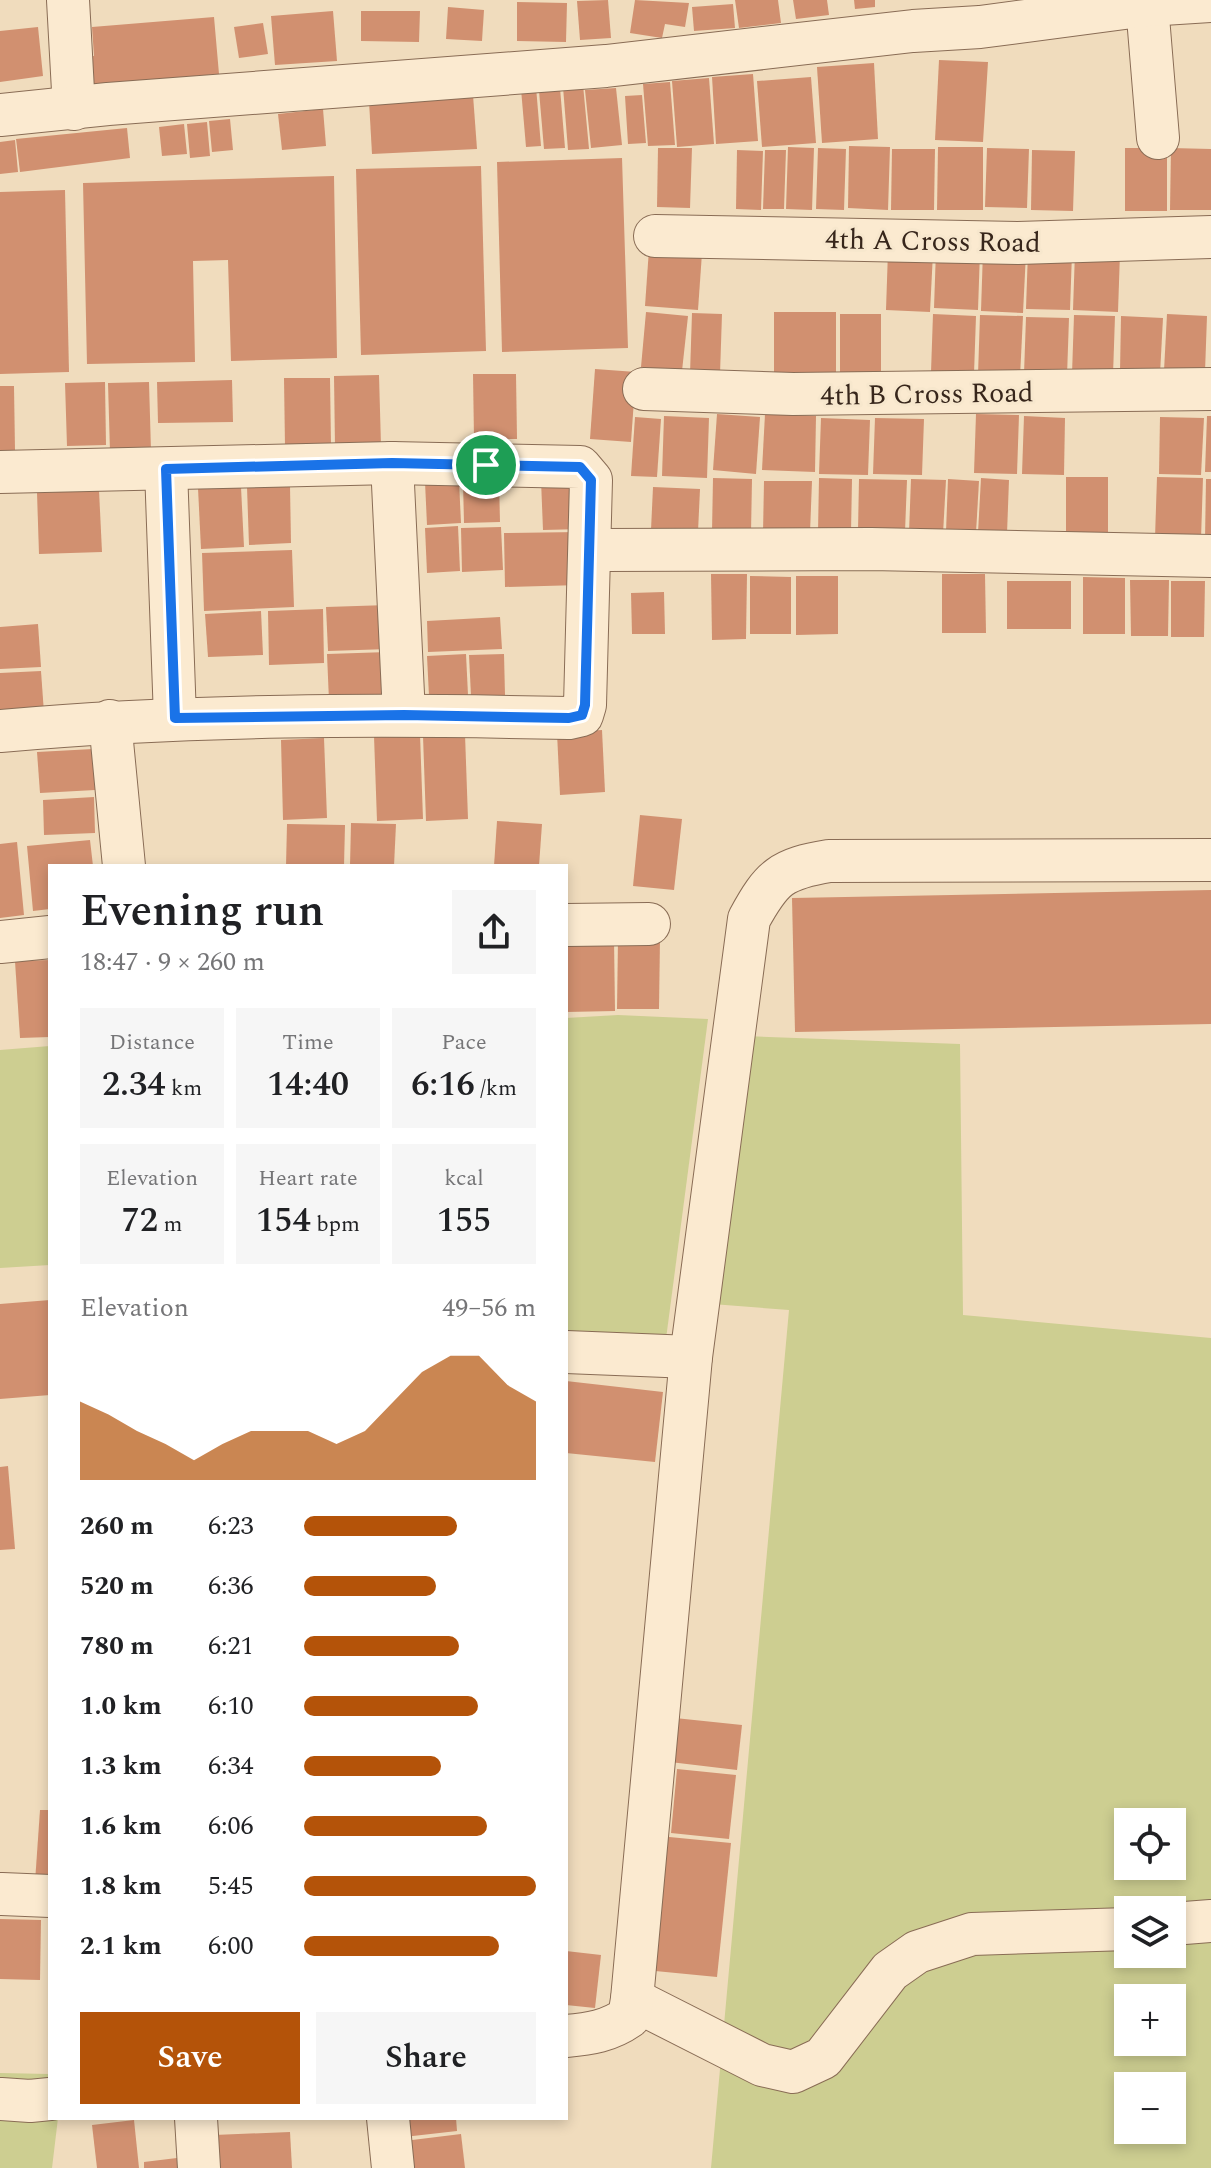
<!DOCTYPE html>
<html lang="en">
<head>
<meta charset="utf-8">
<style>
	:root { --surface:#fff; --page:#f6f6f6; --text:#202124; --muted:#757577; --accent:#b45309 }
	body { margin:0; font-family:Spectral,serif; background:var(--page); color:var(--text); height:100vh; display:flex; flex-direction:column; font-size:30px; white-space:nowrap }
	* { box-sizing:border-box; margin:0 }
	p { font-size:26px; color:var(--muted) }
	.icon { flex:none; width:44px; height:44px; fill:none; stroke:currentColor; stroke-width:2; stroke-linecap:round; stroke-linejoin:round }
	.map { position:relative; flex:1; overflow:hidden }
	.drawer { position:absolute; left:48px; top:864px; width:520px; height:1256px; display:flex; flex-direction:column; background:var(--surface); border-radius:0px; box-shadow:0 4px 12px #0003 }
	.drawer>* { flex:none }
	.fabs { position:absolute; left:1114px; top:1808px; display:grid; gap:16px }
	.fabs a { display:grid; place-items:center; width:72px; height:72px; border-radius:0px; background:var(--surface); box-shadow:0 4px 12px #0003; font-size:40px }
	.pin { position:absolute; display:grid; place-items:center; width:68px; height:68px; color:#fff; margin:-34px; border:4px solid #fff; border-radius:50%; box-shadow:0 2px 8px #0007 }
	.round { display:grid; place-items:center; flex:none; width:84px; height:84px; border-radius:0px; background:var(--page) }
	.summary { display:flex; align-items:center; justify-content:space-between; height:136px; padding:0 32px }
	h1 { font-size:44px; font-weight:600; line-height:60px }
	.figures { display:grid; grid-template-columns:repeat(3,1fr); gap:12px; height:136px; padding:8px 32px }
	.figures div { display:grid; align-content:center; border-radius:0px; background:var(--page); text-align:center }
	.figures b { font-size:34px; font-weight:600 }
	.figures small { font-size:22px; font-weight:400 }
	.figures p { font-size:22px }
	.chart { height:224px; padding:16px 32px }
	.chart p { display:flex; justify-content:space-between }
	.chart svg { width:100%; height:144px; margin-top:8px; fill:var(--accent); opacity:.7 }
	.primary-button { display:flex; gap:16px; margin-top:auto; padding:16px 32px }
	.primary-button a { flex:1; height:92px; border-radius:0px; background:var(--accent); color:#fff; font-size:32px; font-weight:600; line-height:92px; text-align:center }
	.primary-button a+a { background:var(--page); color:var(--text) }
	ul { padding:0 32px; list-style:none; font-size:26px }
	li { display:grid; grid-template-columns:128px 96px 1fr; align-items:center; height:60px }
	li i { height:20px; border-radius:10px; background:var(--accent) }
	.map>svg:first-child { display:block }
	.green { fill:#cdce91; fill-rule:evenodd }
	.building { fill:#d19070 }
	.lines { fill:none; stroke-linecap:round; stroke-linejoin:round }
	.minor-casing { stroke:#896c55; stroke-width:44 }
	.minor { stroke:#fbead0; stroke-width:42 }
	.route-casing { stroke:#fff; stroke-width:16 }
	.route { stroke:#1a73e8; stroke-width:10 }
	.labels { text-anchor:middle; stroke-width:6; stroke-linejoin:round; paint-order:stroke }
	.street-label { font-size:28px; fill:#37261b; stroke:#f7e7cd }
</style>
</head>
<body>
<div class="map">
<svg width="1211" height="2168" viewBox="0 0 1211 2168">
	<rect width="100%" height="100%" fill="#f0dcbd"/>
	<g class="green">
		<path d="M618,1015L708,1019L666,1339L566,1334V1018Z"/>
		<path d="M744,1036L960,1044L963,1315L1211,1338V2168H711L789,1310L712,1304ZM1128,1822H1172V1866H1128ZM1128,1910H1172V1954H1128ZM1128,1998H1172V2042H1128ZM1128,2086H1172V2130H1128Z"/>
		<path d="M50,1046V1265L0,1268V1050Z"/>
		<path d="M0,2073L50,2074V2118H58L52,2168H0Z"/>
	</g>
	<g class="building">
		<path d="M608,0L611,38L580,40L577,1Z"/>
		<path d="M635,0L689,3L685,27L665,24L662,38L630,33Z"/>
		<path d="M735,0H778L781,23L739,28Z"/>
		<path d="M793,0H827L829,15L796,19Z"/>
		<path d="M854,0H875V7L855,9Z"/>
		<path d="M517,2L567,3L566,42L517,41Z"/>
		<path d="M733,4L735,28L694,31L692,7Z"/>
		<path d="M448,7L484,10L482,41L446,39Z"/>
		<path d="M333,11L337,61L275,65L271,16Z"/>
		<path d="M361,11H420L419,42L361,41Z"/>
		<path d="M214,17L219,74L86,85L84,57L94,56L92,27Z"/>
		<path d="M263,23L268,54L239,58L234,27Z"/>
		<path d="M38,27L43,76L0,82V31Z"/>
		<path d="M939,60L988,62L983,142L935,140Z"/>
		<path d="M874,63L878,139L822,143L817,67Z"/>
		<path d="M753,74L758,141L716,144L712,77Z"/>
		<path d="M811,77L816,143L762,147L757,81Z"/>
		<path d="M709,78L714,144L677,147L672,81Z"/>
		<path d="M670,82L675,145L648,146L643,84Z"/>
		<path d="M583,85L589,149L568,150L563,87Z"/>
		<path d="M536,87L541,146L526,147L521,89Z"/>
		<path d="M560,88L565,148L544,149L539,91Z"/>
		<path d="M616,88L622,145L591,148L585,90Z"/>
		<path d="M473,95L477,149L372,154L369,101Z"/>
		<path d="M642,95L646,143L628,144L625,96Z"/>
		<path d="M323,109L326,146L282,150L278,114Z"/>
		<path d="M230,119L233,150L212,152L209,121Z"/>
		<path d="M207,122L210,156L190,158L187,124Z"/>
		<path d="M184,124L187,154L162,156L159,127Z"/>
		<path d="M127,128L130,158L20,172L16,139Z"/>
		<path d="M15,140L18,172L0,174V142Z"/>
		<path d="M849,146L890,147L888,210L848,208Z"/>
		<path d="M788,147L814,148L812,210L786,209Z"/>
		<path d="M938,147H983V210H937Z"/>
		<path d="M658,148H692L690,208L657,207Z"/>
		<path d="M818,148L846,149L844,210L816,209Z"/>
		<path d="M987,148L1029,149L1027,208L985,207Z"/>
		<rect x="1125" y="148" width="42" height="63"/>
		<path d="M1171,148L1211,149V210H1170Z"/>
		<path d="M892,149H935L934,210H891Z"/>
		<path d="M737,150L763,151L761,210L736,209Z"/>
		<path d="M765,150H786L784,209H763Z"/>
		<path d="M1032,150L1075,151L1073,211L1031,210Z"/>
		<path d="M622,158L628,348L502,352L497,162Z"/>
		<path d="M481,166L486,351L361,355L356,169Z"/>
		<path d="M334,176L337,358L231,361L228,260L193,261L195,362L87,364L83,183Z"/>
		<path d="M65,190L69,372L0,374V192Z"/>
		<path d="M649,249L702,253L698,310L645,306Z"/>
		<path d="M936,250L980,252L978,310L934,308Z"/>
		<path d="M888,251L933,253L930,312L886,310Z"/>
		<path d="M983,251L1026,253L1023,313L981,311Z"/>
		<path d="M1028,251L1072,253L1070,310L1026,309Z"/>
		<path d="M1075,252L1120,253L1118,312L1073,310Z"/>
		<path d="M646,312L688,316L682,371L641,367Z"/>
		<rect x="774" y="312" width="62" height="62"/>
		<path d="M692,313L722,314L720,374H690Z"/>
		<rect x="840" y="314" width="41" height="61"/>
		<path d="M933,314L976,316L974,374L931,372Z"/>
		<path d="M1167,314L1207,316L1205,372L1164,371Z"/>
		<path d="M980,315L1023,316L1020,377L978,375Z"/>
		<path d="M1074,315L1115,316L1113,375L1072,374Z"/>
		<path d="M1121,316L1163,318L1160,374L1120,372Z"/>
		<path d="M1026,317L1069,318L1067,376L1024,374Z"/>
		<path d="M595,369L636,372L631,442L590,439Z"/>
		<path d="M473,374H516L517,439H474Z"/>
		<path d="M379,375L381,446L335,447L334,376Z"/>
		<path d="M284,378H330L331,446L285,447Z"/>
		<path d="M232,380L233,422L158,423L157,382Z"/>
		<path d="M105,382L106,445L67,446L65,383Z"/>
		<path d="M149,382L151,451L110,452L108,383Z"/>
		<path d="M0,386H14L15,451H0Z"/>
		<path d="M717,414L760,417L756,474L713,470Z"/>
		<path d="M765,414L816,416L815,472L762,470Z"/>
		<path d="M976,414L1019,415L1017,474L974,473Z"/>
		<path d="M664,416L709,418L707,478L662,476Z"/>
		<path d="M1024,416L1065,418L1064,475L1022,474Z"/>
		<path d="M1207,416H1211V472H1205Z"/>
		<path d="M635,417L661,419L657,477L631,476Z"/>
		<path d="M1160,417L1204,418L1201,475L1159,474Z"/>
		<path d="M821,418L870,420L868,475L819,474Z"/>
		<path d="M875,418L924,419L922,475L873,474Z"/>
		<path d="M1066,477H1108V537L1066,536Z"/>
		<path d="M1157,477L1203,478L1201,539L1155,538Z"/>
		<path d="M713,478L752,479L751,533L712,532Z"/>
		<path d="M819,478L852,479L851,533L818,532Z"/>
		<path d="M981,478L1009,480L1007,534L978,533Z"/>
		<path d="M581,479L583,529L543,530L541,480Z"/>
		<path d="M859,479L907,480L905,532L858,531Z"/>
		<path d="M911,479L946,480L943,534L909,533Z"/>
		<path d="M948,479L979,481L976,533L946,532Z"/>
		<path d="M1206,479H1211V540H1205Z"/>
		<path d="M499,480L500,522L464,523L463,482Z"/>
		<path d="M459,481L461,523L427,525L425,482Z"/>
		<path d="M764,481H812L810,533H763Z"/>
		<path d="M290,486L291,543L249,545L247,487Z"/>
		<path d="M241,487L244,547L201,549L198,488Z"/>
		<path d="M653,487L700,489L698,532L651,530Z"/>
		<path d="M99,490L102,552L39,554L37,493Z"/>
		<path d="M458,526L460,571L427,573L425,528Z"/>
		<path d="M501,527L503,570L462,572L461,528Z"/>
		<path d="M579,532L580,585L505,587L504,533Z"/>
		<path d="M292,550L294,607L204,611L202,553Z"/>
		<path d="M711,574H747L746,639L712,640Z"/>
		<path d="M942,574H985L986,633H942Z"/>
		<path d="M750,576L791,577V634H750Z"/>
		<path d="M796,576H838V634L796,635Z"/>
		<path d="M1083,577L1125,578V634H1083Z"/>
		<path d="M1130,580H1169L1168,636H1131Z"/>
		<rect x="1007" y="581" width="64" height="48"/>
		<path d="M1171,581H1205L1204,637H1171Z"/>
		<path d="M664,592L665,634H632L631,593Z"/>
		<path d="M388,605L389,649L328,651L326,607Z"/>
		<path d="M323,609L324,663L269,665L268,611Z"/>
		<path d="M261,611L263,655L208,657L205,614Z"/>
		<path d="M500,617L502,649L428,652L427,621Z"/>
		<path d="M38,624L41,667L0,669V627Z"/>
		<path d="M388,652L390,699L329,701L327,654Z"/>
		<path d="M466,654L468,695L429,696L427,656Z"/>
		<path d="M504,654L505,695L471,696L469,655Z"/>
		<path d="M41,671L44,713L0,716V673Z"/>
		<path d="M602,730L605,792L560,795L557,733Z"/>
		<path d="M420,734L423,819L377,821L374,736Z"/>
		<path d="M465,734L468,819L426,821L423,736Z"/>
		<path d="M324,738L327,818L283,820L281,740Z"/>
		<path d="M93,749L95,790L40,793L37,752Z"/>
		<path d="M94,797L95,833L44,835L43,800Z"/>
		<path d="M640,815L682,819L674,890L633,886Z"/>
		<path d="M497,821L542,824L539,866H494Z"/>
		<path d="M351,823L396,824L394,866H350Z"/>
		<path d="M287,824L345,825L344,866H286Z"/>
		<path d="M90,840L93,866H50V909L33,911L27,846Z"/>
		<path d="M17,842L24,915L0,918V844Z"/>
		<path d="M1211,890V1024L795,1032L792,898Z"/>
		<path d="M566,939H614L615,1011L566,1012Z"/>
		<path d="M618,939H660L659,1009H617Z"/>
		<path d="M50,960V1037L20,1038L15,961Z"/>
		<path d="M50,1300V1395L0,1399V1304Z"/>
		<path d="M566,1381L663,1392L655,1462L566,1453Z"/>
		<path d="M8,1466L15,1549L0,1550V1467Z"/>
		<path d="M675,1718L742,1725L737,1770L670,1762Z"/>
		<path d="M677,1769L736,1775L729,1839L671,1833Z"/>
		<path d="M40,1810H50V1883L35,1882Z"/>
		<path d="M659,1836L731,1843L717,1977L645,1970Z"/>
		<path d="M0,1919L41,1920L40,1980L0,1979Z"/>
		<path d="M566,1951L601,1955L595,2008L566,2005Z"/>
		<path d="M402,2118H456L457,2131L404,2137Z"/>
		<path d="M134,2120L139,2168H97L92,2125Z"/>
		<path d="M290,2132L292,2168H216L214,2135Z"/>
		<path d="M461,2134L465,2168H407L404,2141Z"/>
		<path d="M185,2157L186,2168H144V2162Z"/>
	</g>
	<g class="lines">
		<g class="minor-casing">
			<g id="minor">
				<path d="M68,0L74,109"/>
				<path d="M1147,5L1158,138"/>
				<path d="M0,115L108,104L606,66L913,31L980,27L1147,5L1211,1"/>
				<path d="M655,236L1018,243L1211,237"/>
				<path d="M644,389L793,394L1211,389"/>
				<path d="M392,463L404,715"/>
				<path d="M166,469L175,718"/>
				<path d="M0,472L392,463L580,467L591,480L585,705L582,715L569,718C379,714 190,714 0,731"/>
				<path d="M603,550L871,549L1211,556"/>
				<path d="M110,721L124,866"/>
				<path d="M566,925L649,924"/>
				<path d="M0,942L50,937"/>
				<path d="M566,1352L691,1357"/>
				<path d="M2,1894L50,1896"/>
				<path d="M1172,1924L1211,1921"/>
				<path d="M632,1999L762,2065L793,2072L823,2058L890,1971L917,1952L972,1934L1128,1929"/>
				<path d="M566,2036C590,2034 609,2031 629,2017L632,1999L691,1357L749,919C772,877 781,869 829,861L1211,860"/>
				<path d="M1,2099L30,2101L50,2099"/>
				<path d="M196,2118L199,2168"/>
				<path d="M388,2118L393,2168"/>
			</g>
		</g>
		<use href="#minor" class="minor"/>
	</g>
	<g class="lines">
		<g class="route-casing">
			<path id="route" d="M392,463L580,467L591,480L585,705L582,715L569,718L404,715L175,718L166,469Z"/>
		</g>
		<use href="#route" class="route"/>
	</g>
	<g class="labels">
		<g class="street-label">
			<text transform="translate(933 240) rotate(1)" y="10">4th A Cross Road</text>
			<text transform="translate(927 393) rotate(-1)" y="10">4th B Cross Road</text>
		</g>
	</g>
</svg>
<div class="fabs">
<a><svg class="icon" aria-label="locate" viewBox="0 0 24 24"><circle cx="12" cy="12" r="6"/><path d="M12 2v4M12 18v4M2 12h4M18 12h4"/></svg></a>
<a><svg class="icon" aria-label="layers" viewBox="0 0 24 24"><path d="M12 4l9 5-9 5-9-5zM3 14l9 5 9-5"/></svg></a>
<a>+</a>
<a>−</a>
</div>
<div class="pin" style="left:486px;top:465px;background:#1e9e55"><svg class="icon" aria-label="arrive" viewBox="0 0 24 24"><path d="M6 21V4h12l-3 4 3 4H6"/></svg></div>
<section class="drawer">
<div class="summary"><div><h1>Evening run</h1><p>18:47 · 9 × 260 m</p></div><a class="round"><svg class="icon" aria-label="share" viewBox="0 0 24 24"><path d="M12 15V3M7 8l5-5 5 5M5 13v7h14v-7"/></svg></a></div>
<div class="figures">
<div><p>Distance</p><b>2.34<small> km</small></b></div>
<div><p>Time</p><b>14:40</b></div>
<div><p>Pace</p><b>6:16<small> /km</small></b></div>
</div>
<div class="figures">
<div><p>Elevation</p><b>72<small> m</small></b></div>
<div><p>Heart rate</p><b>154<small> bpm</small></b></div>
<div><p>kcal</p><b>155</b></div>
</div>
<div class="chart"><p><span>Elevation</span>49–56 m</p>
<svg viewBox="0 0 160 44" preserveAspectRatio="none"><path d="M0 44V20L10 24L20 29L30 33L40 38L50 33L60 29L70 29L80 29L90 33L100 29L110 20L120 11L130 6L140 6L150 15L160 20V44z"/></svg>
</div>
<ul>
<li><b>260 m</b>6:23<i style="width:66%"></i></li>
<li><b>520 m</b>6:36<i style="width:57%"></i></li>
<li><b>780 m</b>6:21<i style="width:67%"></i></li>
<li><b>1.0 km</b>6:10<i style="width:75%"></i></li>
<li><b>1.3 km</b>6:34<i style="width:59%"></i></li>
<li><b>1.6 km</b>6:06<i style="width:79%"></i></li>
<li><b>1.8 km</b>5:45<i style="width:100%"></i></li>
<li><b>2.1 km</b>6:00<i style="width:84%"></i></li>
</ul>
<div class="primary-button"><a>Save</a><a>Share</a></div>
</section>
</div>
</body>
</html>
